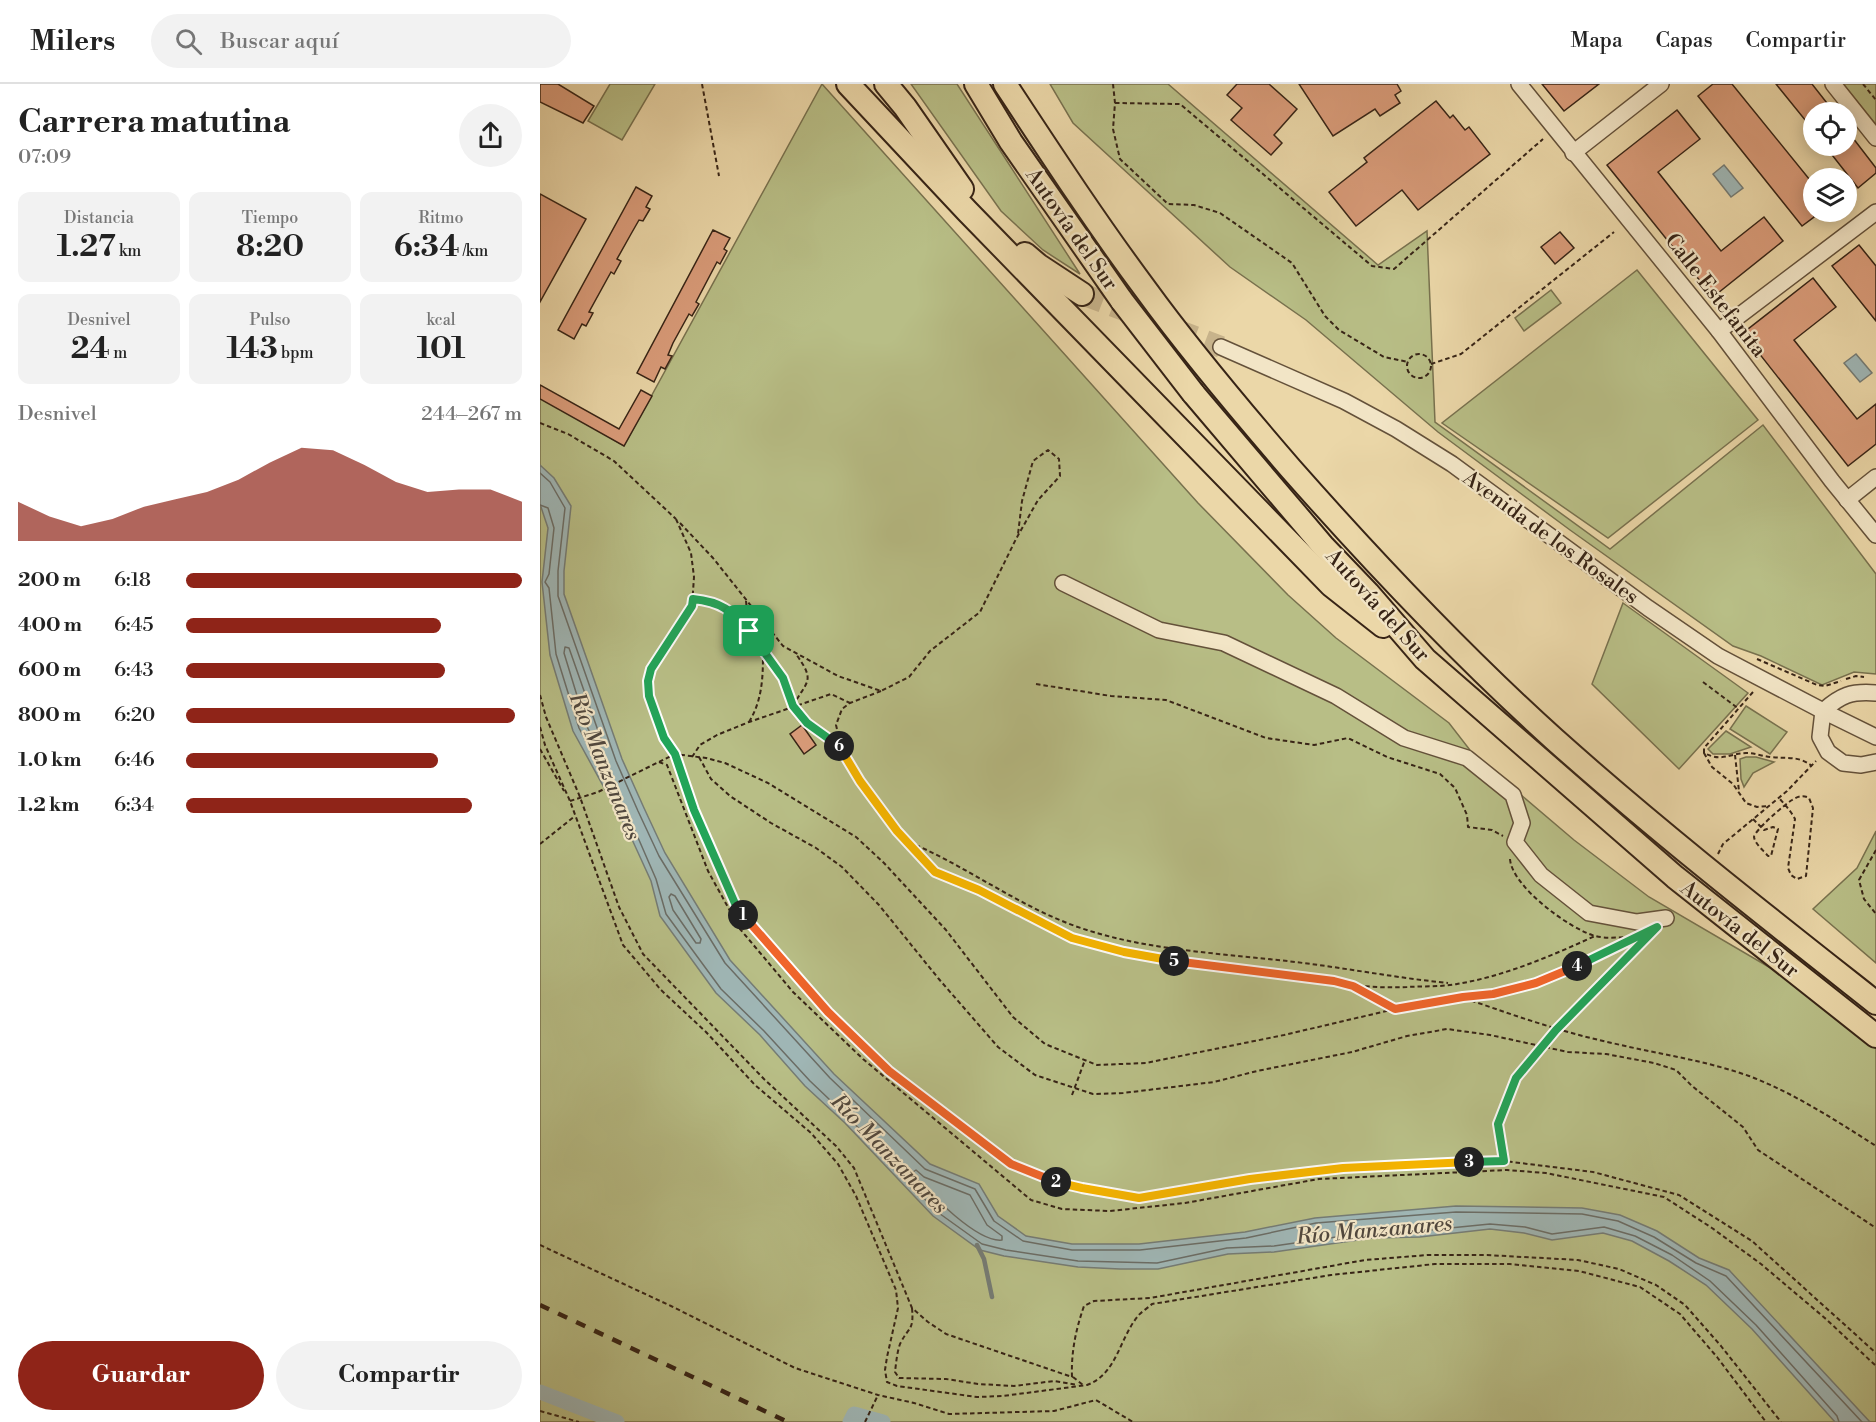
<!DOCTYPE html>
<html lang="es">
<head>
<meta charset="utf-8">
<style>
	:root { --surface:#fff; --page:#f2f2f2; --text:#222; --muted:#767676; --line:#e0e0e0; --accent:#8f2418 }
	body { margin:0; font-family:"Libre Bodoni",serif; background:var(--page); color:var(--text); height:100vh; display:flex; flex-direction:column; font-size:22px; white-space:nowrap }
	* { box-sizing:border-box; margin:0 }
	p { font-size:20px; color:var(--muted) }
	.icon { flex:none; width:33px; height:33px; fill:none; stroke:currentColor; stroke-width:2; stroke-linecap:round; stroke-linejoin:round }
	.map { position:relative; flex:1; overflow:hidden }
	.panel { display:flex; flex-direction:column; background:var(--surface); width:540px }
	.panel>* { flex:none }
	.fabs { position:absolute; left:1263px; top:18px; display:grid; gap:12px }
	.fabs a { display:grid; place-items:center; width:54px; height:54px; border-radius:50%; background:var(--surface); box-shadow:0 3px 15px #0003; font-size:30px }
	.pin { position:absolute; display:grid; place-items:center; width:51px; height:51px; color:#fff; margin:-26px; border-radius:12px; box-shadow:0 3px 9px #0006 }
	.km { position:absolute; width:30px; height:30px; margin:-15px; border-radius:50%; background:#222; color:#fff; font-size:16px; line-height:30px; text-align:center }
	.round { display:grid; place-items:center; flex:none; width:63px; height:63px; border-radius:32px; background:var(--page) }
	.head { display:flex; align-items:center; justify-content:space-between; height:102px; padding:0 18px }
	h1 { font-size:33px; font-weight:700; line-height:45px }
	.metrics { display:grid; grid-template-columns:repeat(3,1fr); gap:9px; height:102px; padding:6px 18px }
	.metrics div { display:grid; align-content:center; border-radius:12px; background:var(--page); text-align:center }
	.metrics b { font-size:30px; font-weight:700 }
	.metrics small { font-size:16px; font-weight:400 }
	.metrics p { font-size:16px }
	.chart { height:168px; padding:12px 18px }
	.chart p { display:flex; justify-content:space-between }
	.chart svg { width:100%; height:108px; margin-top:6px; fill:var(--accent); opacity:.7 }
	.primary-button { display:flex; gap:12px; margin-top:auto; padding:12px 18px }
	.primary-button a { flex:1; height:69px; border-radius:36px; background:var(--accent); color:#fff; font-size:24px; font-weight:700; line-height:69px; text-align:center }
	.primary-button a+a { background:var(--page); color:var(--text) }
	ul { padding:0 18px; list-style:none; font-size:20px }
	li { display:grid; grid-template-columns:96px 72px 1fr; align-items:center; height:45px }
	li i { height:15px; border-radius:8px; background:var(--accent) }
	header { display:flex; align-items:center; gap:36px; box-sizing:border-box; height:84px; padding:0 30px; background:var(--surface); border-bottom:2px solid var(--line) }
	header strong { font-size:28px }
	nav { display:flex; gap:33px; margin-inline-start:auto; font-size:21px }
	.search { width:420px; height:54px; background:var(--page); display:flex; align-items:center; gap:15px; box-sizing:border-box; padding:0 21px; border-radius:33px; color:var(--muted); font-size:22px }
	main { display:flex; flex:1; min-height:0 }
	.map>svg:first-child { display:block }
	.green { fill:#b8be86; stroke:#78714e; stroke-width:1.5 }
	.water { fill:#9fb6b5; stroke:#757c75; stroke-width:1.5 }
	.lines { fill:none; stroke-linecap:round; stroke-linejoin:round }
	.shore { stroke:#6b6d66; stroke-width:1.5 }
	.stream { stroke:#757c75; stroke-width:4.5 }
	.canal { stroke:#9fb6b5; stroke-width:15 }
	.building { fill:#da9c7a; stroke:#372416; stroke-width:1.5 }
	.highway-tunnel { stroke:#c7b38b; stroke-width:22; stroke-dasharray:22 11; stroke-linecap:butt }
	.minor-casing { stroke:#64513a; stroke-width:18 }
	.highway-casing { stroke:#372416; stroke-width:26 }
	.path { stroke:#372416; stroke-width:2; stroke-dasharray:4.5 3; stroke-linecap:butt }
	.minor { stroke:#f2e5c6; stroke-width:15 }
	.highway { stroke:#ebd7a8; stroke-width:22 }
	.rail { stroke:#372416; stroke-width:4.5; stroke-dasharray:10 10; stroke-linecap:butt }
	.highway-bridge-casing { stroke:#372416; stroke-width:26; stroke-linecap:butt }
	.highway-bridge { stroke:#ebd7a8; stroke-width:22 }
	.split-1-casing { stroke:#fff; stroke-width:12 }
	.split-2-casing { stroke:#fff; stroke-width:12 }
	.split-3-casing { stroke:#fff; stroke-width:12 }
	.split-4-casing { stroke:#fff; stroke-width:12 }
	.split-5-casing { stroke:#fff; stroke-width:12 }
	.split-6-casing { stroke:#fff; stroke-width:12 }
	.split-7-casing { stroke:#fff; stroke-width:12 }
	.split-1 { stroke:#22a559; stroke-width:8 }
	.split-2 { stroke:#f0652b; stroke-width:8 }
	.split-3 { stroke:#f5b400; stroke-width:8 }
	.split-4 { stroke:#22a559; stroke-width:8 }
	.split-5 { stroke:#f0652b; stroke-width:8 }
	.split-6 { stroke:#f5b400; stroke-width:8 }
	.split-7 { stroke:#22a559; stroke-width:8 }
	.labels { text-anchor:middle; stroke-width:4.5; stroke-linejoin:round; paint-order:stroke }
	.street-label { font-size:21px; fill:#372416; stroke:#f2e5c6 }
	.water-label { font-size:22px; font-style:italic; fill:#51483e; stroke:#f2e5c6 }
</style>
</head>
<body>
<header>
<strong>Milers</strong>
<div class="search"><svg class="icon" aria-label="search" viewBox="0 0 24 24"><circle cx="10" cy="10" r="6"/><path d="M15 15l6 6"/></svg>Buscar aquí</div>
<nav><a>Mapa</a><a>Capas</a><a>Compartir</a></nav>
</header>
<main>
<section class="panel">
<div class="head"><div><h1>Carrera matutina</h1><p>07:09</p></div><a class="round"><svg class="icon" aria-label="share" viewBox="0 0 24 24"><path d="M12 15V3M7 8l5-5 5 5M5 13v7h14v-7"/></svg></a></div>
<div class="metrics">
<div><p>Distancia</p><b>1.27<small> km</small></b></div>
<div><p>Tiempo</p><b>8:20</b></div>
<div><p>Ritmo</p><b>6:34<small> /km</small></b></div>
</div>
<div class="metrics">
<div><p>Desnivel</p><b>24<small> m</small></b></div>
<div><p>Pulso</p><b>143<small> bpm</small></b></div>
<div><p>kcal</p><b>101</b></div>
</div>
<div class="chart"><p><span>Desnivel</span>244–267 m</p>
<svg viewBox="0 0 160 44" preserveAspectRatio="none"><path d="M0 44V28L10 34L20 38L30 35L40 30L50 27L60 24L70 19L80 12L90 6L100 7L110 13L120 20L130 24L140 23L150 23L160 28V44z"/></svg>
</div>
<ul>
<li><b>200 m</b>6:18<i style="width:100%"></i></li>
<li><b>400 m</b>6:45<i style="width:76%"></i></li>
<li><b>600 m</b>6:43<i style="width:77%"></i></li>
<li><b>800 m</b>6:20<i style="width:98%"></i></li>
<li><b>1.0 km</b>6:46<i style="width:75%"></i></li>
<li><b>1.2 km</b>6:34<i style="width:85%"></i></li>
</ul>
<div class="primary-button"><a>Guardar</a><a>Compartir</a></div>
</section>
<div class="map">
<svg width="1336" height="1338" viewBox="0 0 1336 1338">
	<rect width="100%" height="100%" fill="#ebd7a8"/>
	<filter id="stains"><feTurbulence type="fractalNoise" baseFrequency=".00333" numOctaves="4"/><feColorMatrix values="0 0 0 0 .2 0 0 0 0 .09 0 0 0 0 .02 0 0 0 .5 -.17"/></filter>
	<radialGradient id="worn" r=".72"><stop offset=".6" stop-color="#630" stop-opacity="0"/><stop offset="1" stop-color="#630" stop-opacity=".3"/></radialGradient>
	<g class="green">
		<path d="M70,0H115L82,56L48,37Z"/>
		<path d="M282,0L658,419L748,511L796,554L909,639L933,670L1034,756L1109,813L1234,886L1336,961V1338H0V312L84,362Z"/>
		<path d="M371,0H417L540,190L503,166L461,127Z"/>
		<path d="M510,0H628L838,181L887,147L895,338L1070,465L1223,341L1336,490V590L1314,588L1282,601L1221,572L1193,562L1030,446L898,348L766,236L690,183L533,39Z"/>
		<path d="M1303,0H1336V41Z"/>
		<path d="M1097,186L1218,336L1068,454L902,339Z"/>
		<path d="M1011,206L1021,219L984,247L975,234Z"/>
		<path d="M1083,519L1208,609L1139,685L1052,600Z"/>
		<path d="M1206,622L1247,648L1230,670L1190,645Z"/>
		<path d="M1186,647L1211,663L1190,670H1173L1168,665Z"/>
		<path d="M1206,673H1216L1234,678L1213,689L1204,703L1201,695L1200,675Z"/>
		<path d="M1336,747V879L1273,825L1317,784Z"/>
	</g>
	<g class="water">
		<path d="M1184,81L1203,104L1191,113L1173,90Z"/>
		<path d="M1316,270L1332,289L1320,298L1304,279Z"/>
		<path d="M0,381L14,394L31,422L24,487V510L82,675L104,724L125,769L190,876L294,990L390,1080L439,1100L458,1132L486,1152L532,1160H599L705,1148L775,1134L916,1122L1042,1124L1080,1131L1117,1147L1159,1174L1189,1186L1330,1338H1295L1212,1245L1166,1201L1129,1177L1092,1157L1063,1149L1012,1156L984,1149L950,1145L880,1153L832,1154L734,1168L688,1170L618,1185H580L538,1183L464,1172L440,1166L393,1132L305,1039L265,1002L220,951L176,909L120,832L111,797L90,751L33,647L10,571L2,498L8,444L0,420Z"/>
	</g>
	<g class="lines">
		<g class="shore">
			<path d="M0,389L10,398L25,424L18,487V512L76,677L98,727L119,772L185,879L290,994L385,1085L435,1105L454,1137L483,1157L532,1166H600L706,1154L776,1139L916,1128L1042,1130L1078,1137L1114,1153L1156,1179L1186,1192L1322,1338"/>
			<path d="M0,421L8,424L14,444L9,490L5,498L9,504L16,570L39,644L96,749L116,795L126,830L181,905L224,947L270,997L310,1035L396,1127L442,1160L466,1166L538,1177L617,1179L687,1164L734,1162L831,1148L880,1147L950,1140L985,1143L1012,1150L1064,1143L1095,1152L1132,1171L1170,1197L1216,1241L1297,1332L1299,1338"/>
			<path d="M25,563L29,564L62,658L60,662L57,661L46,641L24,569Z"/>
			<path d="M131,810L135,812L161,855L160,859H156L133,826L129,813Z"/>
			<path d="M376,1086L384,1093L430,1111L447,1141L462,1152V1156C437,1159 390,1109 373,1091V1088Z"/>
		</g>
		<path class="stream" d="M437,1161L444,1175L452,1213"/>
		<g class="canal">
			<path d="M0,1308L77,1338"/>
			<path d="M310,1338L314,1330L343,1338"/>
		</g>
	</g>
	<g class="building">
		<path d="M0,0H18L54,22L43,39L0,18Z"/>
		<path d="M697,0H729L757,25L734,51L742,59L731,71L691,36L702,24L687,11Z"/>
		<path d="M759,0H857L861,7L855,11L860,19L840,32L835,25L793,52Z"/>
		<path d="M1002,0H1059L1024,27Z"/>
		<path d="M1173,0H1192L1274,101V133L1262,142L1158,12Z"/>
		<path d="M1236,0H1272L1294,28H1274V47Z"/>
		<path d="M896,17L910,34L913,31L925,46L929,43L950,70L878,126L862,106L816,142L789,108L827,78L824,74Z"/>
		<path d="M1137,26L1160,55L1118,88L1181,167L1224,133L1243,157L1173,213L1067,81Z"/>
		<path d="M1306,45L1336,84V89L1318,104L1285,62H1306Z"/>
		<path d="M96,103L112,112L106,123L110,125L103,137L99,136L91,150L77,175L81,177L74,190L71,188L49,228L53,229L46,242L42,240L34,255L18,246Z"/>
		<path d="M0,110L46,135L0,218Z"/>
		<path d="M173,146L190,154L184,165L187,167L180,180L177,178L156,218L159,220L152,232L149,230L133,259L128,271L132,272L125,285L121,283L114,298L97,289Z"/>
		<path d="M1020,148L1034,164L1015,180L1001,163Z"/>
		<path d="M1319,161L1336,182V237L1292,182Z"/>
		<path d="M1273,194L1296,223L1254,256L1317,335L1336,320V360L1308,382L1203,249Z"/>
		<path d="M0,301L79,345L101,306L112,312L84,362L0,315Z"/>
		<path d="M262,641L276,661L264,670L250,650Z"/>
	</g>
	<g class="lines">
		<path class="highway-tunnel" d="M542,210L681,263"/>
		<g class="minor-casing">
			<g id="minor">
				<path d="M979,0L1179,247L1292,397L1336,451"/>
				<path d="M1293,0L1336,54"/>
				<path d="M1033,69L1121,0"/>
				<path d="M1179,247L1336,128"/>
				<path d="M681,263L804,317L856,345L912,380L1108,524L1178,572L1283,627L1336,653"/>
				<path d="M1307,416L1336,393"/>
				<path d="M523,499L619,546L684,559L796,612L864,654L927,674L973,711L982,739L975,758L1001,791L1049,829L1097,838L1126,834"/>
				<path d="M1336,609C1311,607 1301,611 1283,627L1280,653L1288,668L1303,679L1321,681L1336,678"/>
			</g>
		</g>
		<g class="highway-casing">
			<g id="highway">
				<path d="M308,0L427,127L791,501L843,542"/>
				<path d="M346,0L365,23L422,105"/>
				<path d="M436,0L471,58L582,217"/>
				<path d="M465,0C511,70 556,139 606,206C651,268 701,327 751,385C834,479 921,571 1014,655C1118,748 1227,833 1336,919"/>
				<path d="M485,170L498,181L542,210"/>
				<path d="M653,309L783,462L828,509L885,575L1135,793L1336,952"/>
			</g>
		</g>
		<g class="path">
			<path d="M162,0L179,92"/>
			<path d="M573,0L575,19L573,45L580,75L628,120L654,121L680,129L752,179L785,232L799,246L844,273L868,278"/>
			<path d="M1323,0L1336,16"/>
			<path d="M575,19L640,20L832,182L854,185L1003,55"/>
			<circle cx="879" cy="282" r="12"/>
			<path d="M891,280L921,270L1074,148"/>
			<path d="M0,339L28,350L74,377L136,435"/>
			<path d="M136,435L151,469L154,493L152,522L111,585L108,597L109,612L117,635L124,654L135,670L166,674L185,679L228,699L316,753L344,779L406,846L473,933L505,960L557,981L606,979L744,951L855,925L923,913L953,910L996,899L1042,880L1095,853"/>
			<path d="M140,439L173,474L243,562L298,592L341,607L369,593L390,567L440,528L476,455L498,416L520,392L519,375L508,366L493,377L482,417L478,450"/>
			<path d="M153,515L167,516L188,524L209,547L243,594L253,622L267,639L301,663"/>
			<path d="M206,517L209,547"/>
			<path d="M1217,575L1277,601L1285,602L1301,597"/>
			<path d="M1306,595L1316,592L1324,593"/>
			<path d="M1163,598L1199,625"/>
			<path d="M496,600L571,612L626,616L726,654L774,661L808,654L847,673L900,690L915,704L927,731L928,743L952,746L963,752"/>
			<path d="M341,607L310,619L302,625L296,641L302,667L319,697L357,747L395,788L439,806L532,854L584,868L660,881L794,897C818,903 842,904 867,903C883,902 901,903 917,900C965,892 1011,872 1055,852"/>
			<path d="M1213,608L1164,664V669C1182,678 1188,670 1206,669C1214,669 1222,672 1230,673C1246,675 1258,671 1272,682"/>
			<path d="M0,611L6,633L40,713L79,823L103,870L224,995L296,1062L314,1084L372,1224L388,1238L406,1250L532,1293C531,1268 536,1245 544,1222L554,1217L610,1214L825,1176L888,1171H947L1038,1176L1079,1185L1116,1201L1145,1221L1181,1262L1241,1338"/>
			<path d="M253,622C267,596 276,598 256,570"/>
			<path d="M209,638C223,615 223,591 223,566"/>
			<path d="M0,643L5,661L30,717L83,861L121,906L166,948L215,1001L271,1049L298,1080L316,1112L356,1206L358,1224L347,1273L345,1286L347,1298L357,1302L437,1313L463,1312L547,1301C577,1290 579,1255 598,1232C601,1228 608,1224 612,1220L791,1191L895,1180H970L1039,1187L1100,1203L1140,1230L1177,1273L1226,1338"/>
			<path d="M0,665L24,707"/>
			<path d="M1164,669L1172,683L1193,700L1206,719L1217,723L1229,722"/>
			<path d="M1195,671L1199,707"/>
			<path d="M152,673L160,661L177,651L209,638L291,610L310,619"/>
			<path d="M159,673L171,695L190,712L231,739L276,764L302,783L339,821L398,894L458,963L495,991L553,1010L583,1009L674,998L717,987L812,968L867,952L907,945L950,951L1028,968L1066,970L1114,979L1136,986L1152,1002L1203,1043L1218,1066L1336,1144"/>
			<path d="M119,678L127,681L168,787L200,845L253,908L323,975L491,1116L522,1125L570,1127L645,1119L779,1095L967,1086L1006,1089L1124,1113L1172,1144L1221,1180L1286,1235L1336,1282"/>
			<path d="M30,717L58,708L135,670L154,726L197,824L288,928L349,987L471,1080L506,1095L542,1104L599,1114L710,1095L803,1084L964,1077L1053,1088L1139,1111L1212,1157L1336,1269"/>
			<path d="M1213,735L1224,746L1233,743L1238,745L1231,772H1228C1224,767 1215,760 1214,753C1214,747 1245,720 1252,716C1258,712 1264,711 1269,714L1273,724L1266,792L1257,795L1251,791L1248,784L1255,735C1251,727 1245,721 1239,714"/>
			<path d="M369,758C426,782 477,821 535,842C605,867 682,869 755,878C806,884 857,894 908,899"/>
			<path d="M0,760L35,732"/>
			<path d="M1336,766L1319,796L1324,815L1336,830"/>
			<path d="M1178,770L1183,760L1247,707L1276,677"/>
			<path d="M970,775C972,803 1030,845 1055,852C1066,855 1081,853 1092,853"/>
			<path d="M815,903L855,925"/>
			<path d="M924,914C973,931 1021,948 1072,959C1118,970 1164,976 1209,992C1254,1009 1295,1036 1336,1062"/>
			<path d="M532,1011L545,976"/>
			<path d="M964,1077L958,1039L976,994L1016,946L1109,851"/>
			<path d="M0,1161L131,1222L255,1284L338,1311L374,1319L409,1330L514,1327L556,1316L593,1338"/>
			<path d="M372,1224C374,1247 369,1242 360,1260C357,1268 356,1280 355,1288L359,1294L406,1295L438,1300L474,1302L514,1297L538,1301"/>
			<path d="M533,1293L543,1301"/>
			<path d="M0,1327L39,1338"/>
			<path d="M325,1338L338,1311"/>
		</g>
		<use href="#minor" class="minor"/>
		<use href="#highway" class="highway"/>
		<path class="rail" d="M0,1221L248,1338"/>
		<g class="highway-bridge-casing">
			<path id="highway-bridge" d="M582,217L653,309"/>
		</g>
		<use href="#highway-bridge" class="highway-bridge"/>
	</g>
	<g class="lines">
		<g class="split-1-casing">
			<path id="split-1" d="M203,831L197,824L154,726L135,670L124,654L109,612L108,597L111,585L152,522L153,515C182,518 190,526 209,547"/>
		</g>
		<g class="split-2-casing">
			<path id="split-2" d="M203,831L288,928L349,987L471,1080L516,1098"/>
		</g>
		<g class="split-3-casing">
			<path id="split-3" d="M516,1098L542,1104L599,1114L710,1095L803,1084L929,1078"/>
		</g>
		<g class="split-4-casing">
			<path id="split-4" d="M929,1078L964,1077L958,1040L976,994L1016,946L1117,843L1037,882"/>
		</g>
		<g class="split-5-casing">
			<path id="split-5" d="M634,877L794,897L813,902L855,925L923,913L953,910L996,899L1037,882"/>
		</g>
		<g class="split-6-casing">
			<path id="split-6" d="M299,662L320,697L357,747L395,788L439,806L532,854L584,868L634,877"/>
		</g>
		<g class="split-7-casing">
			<path id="split-7" d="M209,547L243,594L253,622L267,639L299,662"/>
		</g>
		<use href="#split-1" class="split-1"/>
		<use href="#split-2" class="split-2"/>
		<use href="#split-3" class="split-3"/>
		<use href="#split-4" class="split-4"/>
		<use href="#split-5" class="split-5"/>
		<use href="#split-6" class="split-6"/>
		<use href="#split-7" class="split-7"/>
	</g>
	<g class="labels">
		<g class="street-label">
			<text transform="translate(532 145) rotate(55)" y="7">Autovía del Sur</text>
			<text transform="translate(1176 211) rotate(52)" y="7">Calle Estefanita</text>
			<text transform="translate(1011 453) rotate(36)" y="7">Avenida de los Rosales</text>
			<text transform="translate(838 521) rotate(48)" y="7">Autovía del Sur</text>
			<text transform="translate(1200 845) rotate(38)" y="7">Autovía del Sur</text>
		</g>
		<g class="water-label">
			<text transform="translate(66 682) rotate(68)" y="8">Río Manzanares</text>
			<text transform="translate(350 1069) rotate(46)" y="8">Río Manzanares</text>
			<text transform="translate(834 1145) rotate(-5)" y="8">Río Manzanares</text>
		</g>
	</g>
	<rect width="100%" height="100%" filter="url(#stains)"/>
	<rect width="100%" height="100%" fill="url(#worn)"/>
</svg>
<div class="fabs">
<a><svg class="icon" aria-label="locate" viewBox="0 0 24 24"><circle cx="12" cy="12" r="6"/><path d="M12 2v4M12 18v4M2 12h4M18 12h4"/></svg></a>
<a><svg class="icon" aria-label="layers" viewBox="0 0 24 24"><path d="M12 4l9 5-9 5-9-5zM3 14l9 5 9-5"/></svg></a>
</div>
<div class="pin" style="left:209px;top:547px;background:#1e9e55"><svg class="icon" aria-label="arrive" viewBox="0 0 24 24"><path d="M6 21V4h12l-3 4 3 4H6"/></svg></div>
<b class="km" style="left:203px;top:831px">1</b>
<b class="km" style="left:516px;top:1098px">2</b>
<b class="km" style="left:929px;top:1078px">3</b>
<b class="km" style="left:1037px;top:882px">4</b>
<b class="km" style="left:634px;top:877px">5</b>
<b class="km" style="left:299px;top:662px">6</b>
</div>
</main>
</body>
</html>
